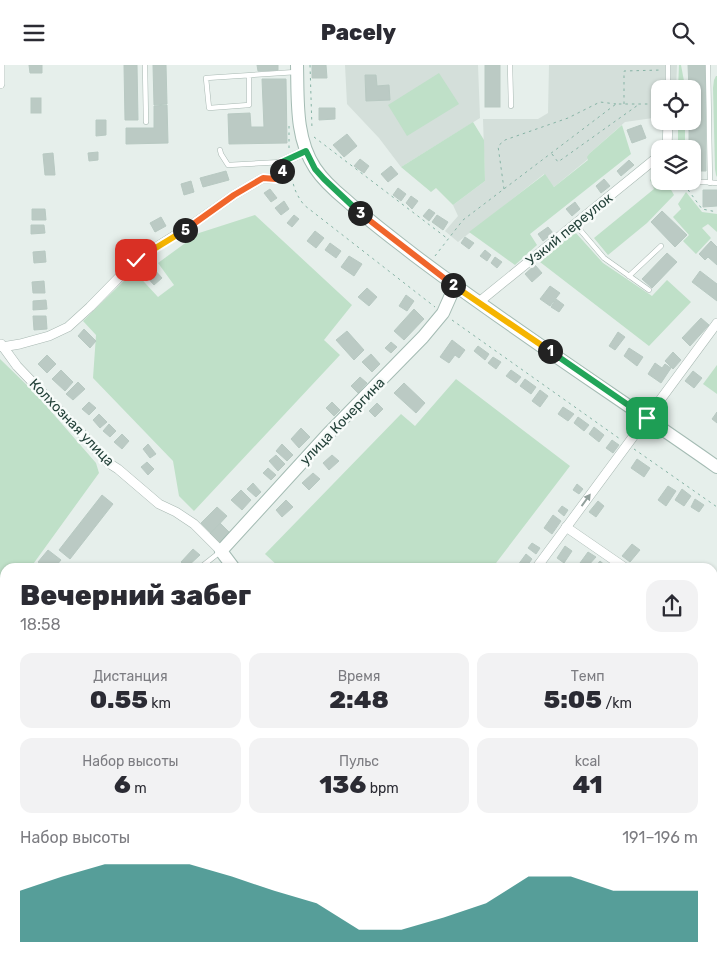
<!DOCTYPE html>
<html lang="ru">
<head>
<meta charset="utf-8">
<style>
	:root { --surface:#fff; --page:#f2f2f3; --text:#2b2b33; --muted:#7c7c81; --accent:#0f766e }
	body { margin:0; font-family:Rubik,sans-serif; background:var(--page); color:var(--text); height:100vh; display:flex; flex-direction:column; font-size:19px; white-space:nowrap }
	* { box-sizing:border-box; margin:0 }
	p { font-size:16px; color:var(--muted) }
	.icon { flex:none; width:28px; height:28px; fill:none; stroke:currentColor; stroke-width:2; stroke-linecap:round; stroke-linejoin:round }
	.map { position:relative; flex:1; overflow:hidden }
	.drawer { position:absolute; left:0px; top:498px; width:718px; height:406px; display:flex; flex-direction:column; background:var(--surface); border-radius:15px 15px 0 0; box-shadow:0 1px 4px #0004 }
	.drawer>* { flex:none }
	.tools { position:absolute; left:651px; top:15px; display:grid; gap:10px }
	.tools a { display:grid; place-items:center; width:50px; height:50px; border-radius:10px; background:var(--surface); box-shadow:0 1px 4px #0004; font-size:25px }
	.pin { position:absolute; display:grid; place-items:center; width:42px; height:42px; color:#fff; margin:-21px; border-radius:10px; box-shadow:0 2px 8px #0006 }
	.km { position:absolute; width:25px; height:25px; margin:-12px; border-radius:50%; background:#222; color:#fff; font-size:14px; line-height:25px; text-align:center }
	.round { display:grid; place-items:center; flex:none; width:52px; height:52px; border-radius:15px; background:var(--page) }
	.overview { display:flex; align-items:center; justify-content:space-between; height:85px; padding:0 20px }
	h1 { font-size:28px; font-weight:800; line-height:38px }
	.figures { display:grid; grid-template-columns:repeat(3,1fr); gap:8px; height:85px; padding:5px 20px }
	.figures div { display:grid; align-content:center; border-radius:12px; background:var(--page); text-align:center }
	.figures b { font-size:25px; font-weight:800 }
	.figures small { font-size:14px; font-weight:400 }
	.figures p { font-size:14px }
	.chart { height:140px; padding:10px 20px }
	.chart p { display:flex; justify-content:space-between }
	.chart svg { width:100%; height:90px; margin-top:5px; fill:var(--accent); opacity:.7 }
	header { display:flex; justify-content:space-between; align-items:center; height:65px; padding:0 20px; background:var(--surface); font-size:22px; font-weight:800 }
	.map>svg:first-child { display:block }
	.built { fill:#d4dfda }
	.green { fill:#bfe0c8 }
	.water { fill:#8ec9d4 }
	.building { fill:#bbcac4; stroke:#b8c9c2 }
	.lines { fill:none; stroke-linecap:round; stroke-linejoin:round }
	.lane-casing { stroke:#a8b8b2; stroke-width:5.5 }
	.street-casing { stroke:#a8b8b2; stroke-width:10 }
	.secondary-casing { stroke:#a4bbb3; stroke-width:14 }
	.path { stroke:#86b3a5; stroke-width:1; stroke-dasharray:2.5 4; stroke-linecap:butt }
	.lane { stroke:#fff; stroke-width:4.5 }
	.street { stroke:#fff; stroke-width:9 }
	.secondary { stroke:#fff; stroke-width:12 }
	.oneway { fill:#92a09c }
	.split-1-casing { stroke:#fff; stroke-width:10 }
	.split-2-casing { stroke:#fff; stroke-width:10 }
	.split-3-casing { stroke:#fff; stroke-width:10 }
	.split-4-casing { stroke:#fff; stroke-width:10 }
	.split-5-casing { stroke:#fff; stroke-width:10 }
	.split-6-casing { stroke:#fff; stroke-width:10 }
	.split-1 { stroke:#22a559; stroke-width:6 }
	.split-2 { stroke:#f5b400; stroke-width:6 }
	.split-3 { stroke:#f0652b; stroke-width:6 }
	.split-4 { stroke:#22a559; stroke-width:6 }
	.split-5 { stroke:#f0652b; stroke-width:6 }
	.split-6 { stroke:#f5b400; stroke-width:6 }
	.labels { text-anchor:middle; stroke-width:5; stroke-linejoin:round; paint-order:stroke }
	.street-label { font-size:14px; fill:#24423a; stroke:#f7fbf9 }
</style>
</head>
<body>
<header><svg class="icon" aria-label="menu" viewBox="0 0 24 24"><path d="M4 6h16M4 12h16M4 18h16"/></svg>Pacely<svg class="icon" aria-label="search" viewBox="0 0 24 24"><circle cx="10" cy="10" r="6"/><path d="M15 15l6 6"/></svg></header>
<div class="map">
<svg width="717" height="903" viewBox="0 0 717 903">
	<rect width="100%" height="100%" fill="#e6efeb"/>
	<g class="built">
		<path d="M345,0H478L480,53L401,102L379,73L347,39Z"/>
		<path d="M549,0H677L676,24H660V52L625,57L590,88L588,94L554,122L544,109L458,177L445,166L458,151L453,140L485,116L483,54H538L548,48Z"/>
	</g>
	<g class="green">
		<path d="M679,0H681L684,16L685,24H678Z"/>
		<path d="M439,8L459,39L407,71L388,40Z"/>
		<path d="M716,11H717V112L716,110L715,104L713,23L714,15Z"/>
		<rect x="678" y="56" width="7" height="28"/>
		<path d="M473,57L484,75L485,116L453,140L436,123L431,127L401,102Z"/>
		<path d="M622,60L631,89L530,169L537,180L515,200L469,167L545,109L554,122L588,95L587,92L590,88Z"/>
		<path d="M660,107V116H666L674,130L647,158L608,190L594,173L654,124L650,115Z"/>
		<path d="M686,127L702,147L717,149V167L708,159L702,163L711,173L696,189L683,176L689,170L673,152L681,144L678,139Z"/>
		<path d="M255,150L352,240L324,275L340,290L194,446L179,431L173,396L93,313L96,270L83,256L134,206L158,232L174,220L158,198L199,168Z"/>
		<path d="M575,167L603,198L652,231L667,215L691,237L649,281L540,197Z"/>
		<path d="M0,294L35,328L96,398L99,408L31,502H5V541L0,549Z"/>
		<path d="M717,300V329L703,319Z"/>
		<path d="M456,314L570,401L493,502H279L265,489L401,349L415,361Z"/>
		<path d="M0,737L5,738V761L0,758Z"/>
		<path d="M0,762L5,765V899H280L283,903H0Z"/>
		<path d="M284,899H322L321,903H287Z"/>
		<path d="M343,899H410L421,903H338Z"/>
	</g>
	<g class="water">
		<path d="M0,666L5,668V732L0,731Z"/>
		<path d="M410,899H664L676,903H421Z"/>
	</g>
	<g class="building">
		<path d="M29,0H42V8H30Z"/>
		<path d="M124,0H137L138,55H125Z"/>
		<path d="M153,0H166L167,39L154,40Z"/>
		<path d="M257,0H278V5L258,6Z"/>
		<path d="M312,0H326L327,13H312Z"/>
		<rect x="485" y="0" width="15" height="42"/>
		<path d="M688,0H705L706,106H692V84H689V56H692V24H689Z"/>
		<path d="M365,10H376L377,21L389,20L390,35L366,36Z"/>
		<path d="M262,14H286L287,78L229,79L228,49L250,48L251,62H264Z"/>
		<rect x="31" y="33" width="10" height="15"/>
		<path d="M167,40L168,78L126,79V63H154V41Z"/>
		<path d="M319,43H335V54L319,55Z"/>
		<path d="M96,55H106V70L96,71Z"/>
		<path d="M641,60L646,73L632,78L627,65Z"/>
		<path d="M347,69L357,81L344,92L333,80Z"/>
		<path d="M98,87V95L89,96L88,88Z"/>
		<path d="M53,88L55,110H45L43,89Z"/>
		<path d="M360,94L369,101L364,108L354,101Z"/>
		<path d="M629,95L634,100L621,111L617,106Z"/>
		<path d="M391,101L398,109L388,117L381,109Z"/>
		<path d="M226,106L229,115L203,122L200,113Z"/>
		<path d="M604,114L610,121L601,128L596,121Z"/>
		<path d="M191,116L194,127L184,130L181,119Z"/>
		<path d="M398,123L406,129L401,136L393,130Z"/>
		<path d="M270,124L277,133L271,137L264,128Z"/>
		<path d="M703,125H717V141L703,142Z"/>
		<path d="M411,131L418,136L412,144L406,138Z"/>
		<path d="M284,136L289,144L281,150L275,143Z"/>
		<path d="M575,137L580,144L572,151L566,144Z"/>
		<path d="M32,144H45L46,155H32Z"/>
		<path d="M429,144L435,148L429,156L423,151Z"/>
		<path d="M662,146L687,170L675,182L651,157Z"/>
		<path d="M294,150L299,154L292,162L287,158Z"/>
		<path d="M437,150L448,157L443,165L432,157Z"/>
		<path d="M161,152L166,161L155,167L150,158Z"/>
		<path d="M31,160H44L45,168L31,169Z"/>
		<path d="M548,162L553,168L543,176L538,169Z"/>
		<path d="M315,166L324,173L316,183L307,176Z"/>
		<path d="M465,172L474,178L469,184L461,178Z"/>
		<path d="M711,176L717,182V200L708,192L705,195L699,189Z"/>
		<path d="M330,178L341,186L336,193L325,185Z"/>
		<path d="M485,185L491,190L487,196L480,191Z"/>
		<path d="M45,186L46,197L34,198L33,187Z"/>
		<path d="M667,188L677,197L652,223L642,214Z"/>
		<path d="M349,191L362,199L354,211L341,202Z"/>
		<path d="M495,192L502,197L497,203L491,198Z"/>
		<path d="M535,200L542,208L532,217L525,209Z"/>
		<path d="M153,203L162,213L154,220L146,211Z"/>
		<path d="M700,206L717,219V236L692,217Z"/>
		<path d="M44,216L45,228H33L32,217Z"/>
		<path d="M550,221L560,228L550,241L540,234Z"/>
		<path d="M367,223L377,232L369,241L358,232Z"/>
		<path d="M406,230L414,236L407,246L399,241Z"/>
		<path d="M556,234L564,240L559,247L551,242Z"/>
		<path d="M46,235L47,244L33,245V236Z"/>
		<path d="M414,244L424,254L404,275L394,266Z"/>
		<path d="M33,251H46L47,264L34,265Z"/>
		<path d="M701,253L709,260L690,281L682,273Z"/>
		<path d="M84,264L96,276L90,283L78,271Z"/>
		<path d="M347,266L364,285L354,295L336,275Z"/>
		<path d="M618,267L625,272L615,285L609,281Z"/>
		<path d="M452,275L465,285L459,293L455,290L449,298L440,292Z"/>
		<path d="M391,277L397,282L391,288L385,283Z"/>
		<path d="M478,281L489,289L485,295L474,286Z"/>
		<path d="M629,283L643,292L637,301L624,291Z"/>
		<path d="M673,287L681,295L673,304L665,296Z"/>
		<path d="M371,289L380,299L372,307L362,297Z"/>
		<path d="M47,290L56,299L47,308L38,299Z"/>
		<path d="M493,292L501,297L496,304L488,298Z"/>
		<path d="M655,298L662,303L665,299L671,303L661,318L648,309Z"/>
		<path d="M61,305L73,317L65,326L52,314Z"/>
		<path d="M511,305L521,312L516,318L506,311Z"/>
		<path d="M693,306L702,313L694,323L685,316Z"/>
		<path d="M360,312L367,318L358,328L351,321Z"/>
		<path d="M525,314L536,322L531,329L520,321Z"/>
		<path d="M78,317L85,324L73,335L66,329Z"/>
		<path d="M404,318L425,338L416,348L394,328Z"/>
		<path d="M540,325L548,331L540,342L532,336Z"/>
		<path d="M89,337L96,343L89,350L82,344Z"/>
		<path d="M332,337L340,345L334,351L326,343Z"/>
		<path d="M377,338L383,344L375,352L369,346Z"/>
		<path d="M563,342L574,349L568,356L558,349Z"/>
		<path d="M717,347V358L712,354Z"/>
		<path d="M99,349L107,357L100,363L93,355Z"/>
		<path d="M578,352L589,360L584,366L574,358Z"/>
		<path d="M109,359L116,366L110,372L103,366Z"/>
		<path d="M594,362L604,370L599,377L589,369Z"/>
		<path d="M301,363L310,372L299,383L291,374Z"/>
		<path d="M122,369L129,376L122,384L114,377Z"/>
		<path d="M612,375L619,380L613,388L606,383Z"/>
		<path d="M148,379L156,389L150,393L143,384Z"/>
		<path d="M282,379L293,390L287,396L276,386Z"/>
		<path d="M276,390L285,399L278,406L269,396Z"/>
		<path d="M332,390L339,396L329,405L323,398Z"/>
		<path d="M637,394L650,403L644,412L631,403Z"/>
		<path d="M147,397L154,404L148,410L141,402Z"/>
		<path d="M268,403L276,410L271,415L263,408Z"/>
		<path d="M313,408L320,414L309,425L302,418Z"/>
		<path d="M253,418L261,427L256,432L247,424Z"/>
		<path d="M577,419L583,424L579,429L573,425Z"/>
		<path d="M668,421L676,426L666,441L658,435Z"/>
		<path d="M682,424L691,431L684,441L675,435Z"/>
		<path d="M241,425L251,435L242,445L231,435Z"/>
		<path d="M102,430L113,439L70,494L59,485Z"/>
		<path d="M695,434L704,440L699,447L691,442Z"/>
		<path d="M286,435L293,442L282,452L276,445Z"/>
		<path d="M598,436L604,441L596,452L589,447Z"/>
		<path d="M562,441L568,445L564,451L558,446Z"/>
		<path d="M217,442L227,451L211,468L201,458Z"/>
		<path d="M553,450L561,456L552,469L544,463Z"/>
		<path d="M220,458L230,468L219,478L210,469Z"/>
		<path d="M532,478L540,483L536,489L528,483Z"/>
		<path d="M632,479L640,485L630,497L622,491Z"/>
		<path d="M565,481L572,486L564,498L557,493Z"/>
		<path d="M193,484L200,490L187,502L181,497Z"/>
		<path d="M48,485L61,495L55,502H45L38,497Z"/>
		<path d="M588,487L596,492L587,502L580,498Z"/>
		<path d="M526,489L532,494L526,502H522L518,500Z"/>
		<path d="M600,496L607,502H595Z"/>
		<path d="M712,538L717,541L712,549Z"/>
		<path d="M712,571L717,574L712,582Z"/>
		<path d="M712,775L717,777V788L712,787Z"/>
	</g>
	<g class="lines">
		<g class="lane-casing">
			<g id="lane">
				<path d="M145,0L146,57"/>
				<path d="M510,0L511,41"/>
				<path d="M668,0V24"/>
				<path d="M708,0L710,118"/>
				<path d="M249,11V40L209,43L206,13L296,7"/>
				<path d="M220,85L221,89L228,100L282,97"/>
				<path d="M691,116L717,118"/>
				<path d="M575,159L604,193L649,225"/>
				<path d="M629,211L661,181"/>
				<path d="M201,502L220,487"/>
				<path d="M0,798L5,799"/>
				<path d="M225,899L229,903"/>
			</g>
		</g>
		<g class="street-casing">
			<g id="street">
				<path d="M0,19V0"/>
				<path d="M667,84L668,56"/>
				<path d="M479,237L660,90"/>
				<path d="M1,279L17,301L86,373L107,397L118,404L159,439L176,447L194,459L221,486"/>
				<path d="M2,282L20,279L49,271L68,262L90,242L136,195L193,159L234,130L263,113L276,114L282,110V97L306,86"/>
				<path d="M566,462L624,502"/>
				<path d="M537,502L717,258"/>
				<path d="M712,562L717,565"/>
				<path d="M712,637L717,632"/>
				<path d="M712,797L717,798"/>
				<path d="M712,871L717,873"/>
			</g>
		</g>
		<g class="secondary-casing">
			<g id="secondary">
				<path d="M297,0C298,34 295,73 315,103C323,115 335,126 346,135C368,155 391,172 414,190C512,264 616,331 717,402"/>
				<path d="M233,502L221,486L327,370L423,272L443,248L455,221"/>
				<path d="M328,903L329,899"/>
			</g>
		</g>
		<g class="path">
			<path d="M310,0L312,64"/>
			<path d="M624,39V6L662,5"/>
			<path d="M289,61V84"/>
			<path d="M314,72L448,174"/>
			<path d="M552,89L558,97L638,40"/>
			<path d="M291,106C293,121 295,128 304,140L435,242"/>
			<path d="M686,119V122L702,144L717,147"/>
			<path d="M504,124L498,81L505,75L568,53L600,37L616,39"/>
			<path d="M435,191L463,155L616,39H660"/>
			<path d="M452,255L620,374"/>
			<path d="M634,384L717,442"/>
		</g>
		<use href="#lane" class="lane"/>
		<use href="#street" class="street"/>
		<use href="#secondary" class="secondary"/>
	</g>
	<defs><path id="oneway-solid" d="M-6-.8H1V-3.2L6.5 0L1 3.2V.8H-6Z" transform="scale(1.25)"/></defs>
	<use class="oneway" href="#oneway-solid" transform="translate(586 435) rotate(-54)"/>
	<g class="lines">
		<g class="split-1-casing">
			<path id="split-1" d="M550,286L647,353"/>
		</g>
		<g class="split-2-casing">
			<path id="split-2" d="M453,220L550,286"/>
		</g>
		<g class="split-3-casing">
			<path id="split-3" d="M360,148L453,220"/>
		</g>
		<g class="split-4-casing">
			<path id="split-4" d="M282,106V97L306,86L315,104L324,114L360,148"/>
		</g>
		<g class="split-5-casing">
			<path id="split-5" d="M185,165L234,130L263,113L276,114L282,110V106"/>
		</g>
		<g class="split-6-casing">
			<path id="split-6" d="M136,195L185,165"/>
		</g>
		<use href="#split-1" class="split-1"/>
		<use href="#split-2" class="split-2"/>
		<use href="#split-3" class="split-3"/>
		<use href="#split-4" class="split-4"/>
		<use href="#split-5" class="split-5"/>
		<use href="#split-6" class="split-6"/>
	</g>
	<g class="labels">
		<g class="street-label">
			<text transform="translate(569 164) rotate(-39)" y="5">Узкий переулок</text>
			<text transform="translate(342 356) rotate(-46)" y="5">улица Кочергина</text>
			<text transform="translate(72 357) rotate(46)" y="5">Колхозная улица</text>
		</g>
	</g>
</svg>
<div class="tools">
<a><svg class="icon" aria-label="locate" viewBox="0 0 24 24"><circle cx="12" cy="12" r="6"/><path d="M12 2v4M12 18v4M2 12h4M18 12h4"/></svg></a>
<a><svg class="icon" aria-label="layers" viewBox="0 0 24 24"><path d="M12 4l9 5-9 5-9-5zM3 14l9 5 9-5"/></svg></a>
</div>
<div class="pin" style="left:647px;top:353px;background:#1e9e55"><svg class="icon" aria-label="arrive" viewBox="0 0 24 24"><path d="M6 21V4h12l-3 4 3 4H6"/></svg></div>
<div class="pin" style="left:136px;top:195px;background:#d93025"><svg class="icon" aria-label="check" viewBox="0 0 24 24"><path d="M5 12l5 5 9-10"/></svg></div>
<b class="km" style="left:550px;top:286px">1</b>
<b class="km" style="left:453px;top:220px">2</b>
<b class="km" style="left:360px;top:148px">3</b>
<b class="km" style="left:282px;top:106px">4</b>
<b class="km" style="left:185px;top:165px">5</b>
<section class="drawer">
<div class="overview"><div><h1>Вечерний забег</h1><p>18:58</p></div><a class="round"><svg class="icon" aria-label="share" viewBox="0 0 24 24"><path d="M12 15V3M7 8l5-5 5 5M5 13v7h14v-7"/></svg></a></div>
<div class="figures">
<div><p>Дистанция</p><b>0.55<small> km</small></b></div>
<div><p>Время</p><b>2:48</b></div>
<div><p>Темп</p><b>5:05<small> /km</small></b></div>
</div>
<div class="figures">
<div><p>Набор высоты</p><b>6<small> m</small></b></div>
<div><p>Пульс</p><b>136<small> bpm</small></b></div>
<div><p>kcal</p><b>41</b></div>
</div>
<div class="chart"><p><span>Набор высоты</span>191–196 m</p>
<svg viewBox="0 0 160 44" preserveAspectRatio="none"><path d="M0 44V19L10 12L20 6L30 6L40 6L50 12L60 19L70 25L80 38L90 38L100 32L110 25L120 12L130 12L140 19L150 19L160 19V44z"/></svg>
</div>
</section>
</div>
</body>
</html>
